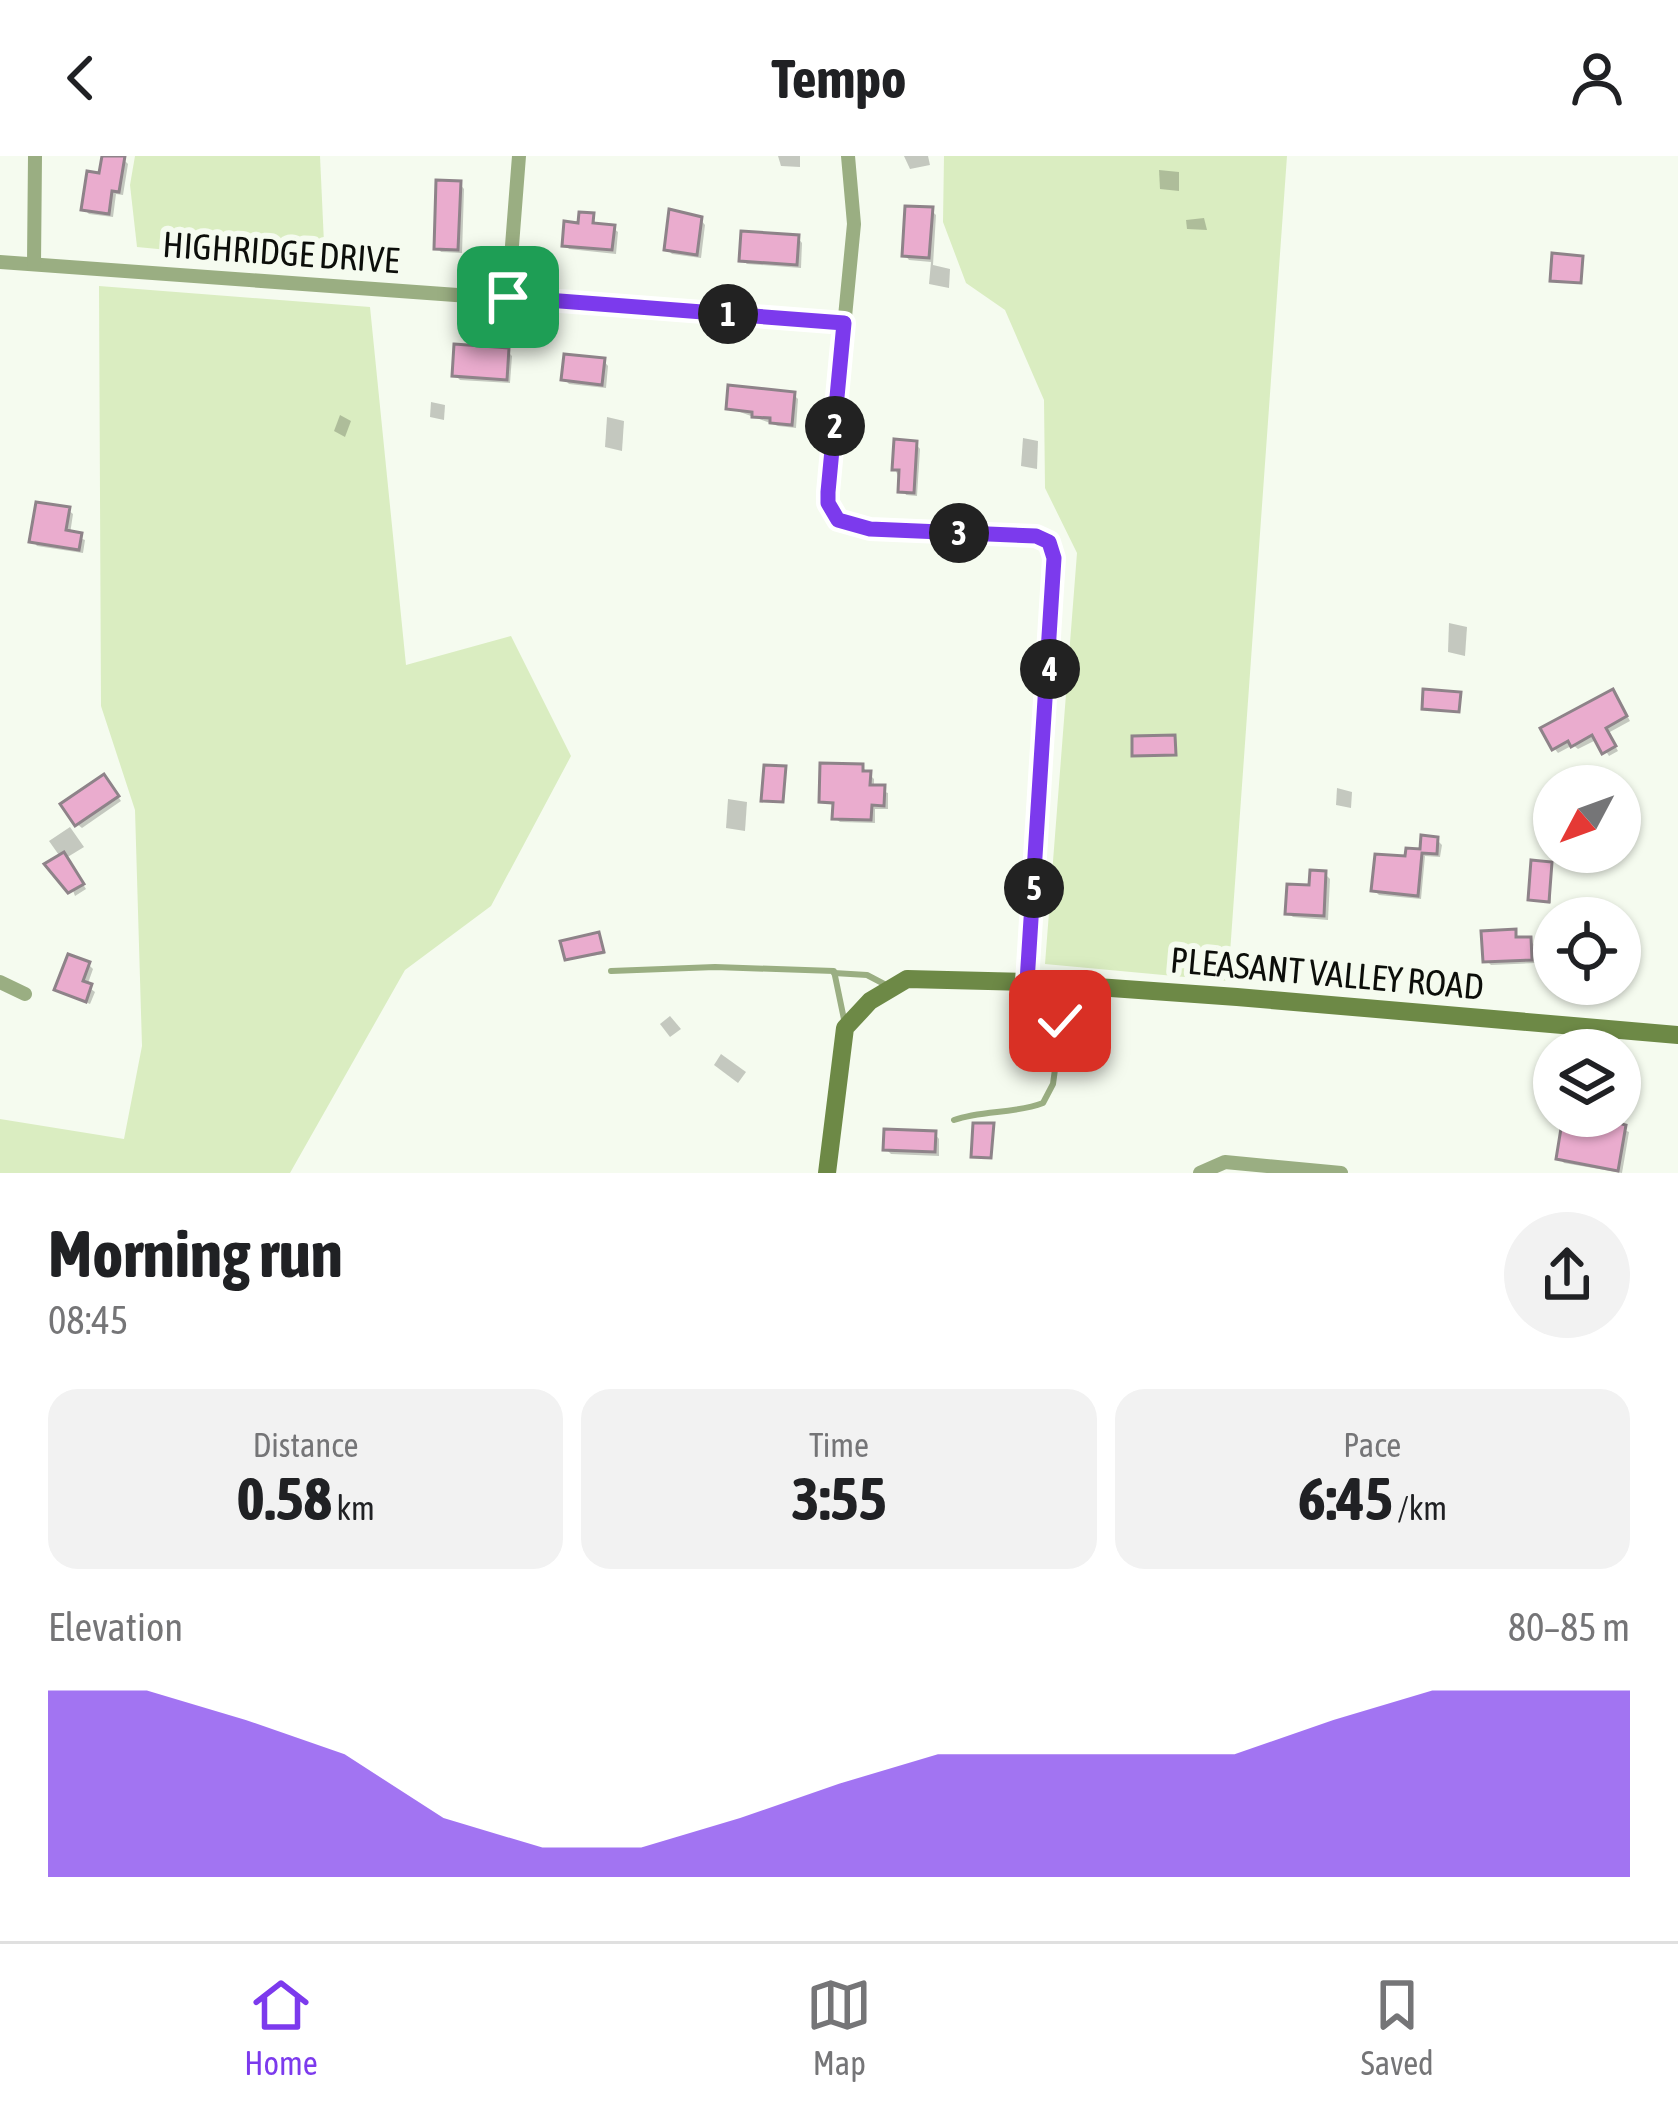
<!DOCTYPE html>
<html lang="en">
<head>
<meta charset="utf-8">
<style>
	:root { --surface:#fff; --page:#f2f2f2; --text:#202124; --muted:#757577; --line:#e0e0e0; --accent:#7c3aed }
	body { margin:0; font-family:"Asap Condensed",sans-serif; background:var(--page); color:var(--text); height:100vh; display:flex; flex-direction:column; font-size:45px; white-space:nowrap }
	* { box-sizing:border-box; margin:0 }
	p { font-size:39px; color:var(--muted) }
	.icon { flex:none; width:66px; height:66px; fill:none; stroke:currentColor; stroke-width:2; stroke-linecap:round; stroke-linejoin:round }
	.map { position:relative; height:1017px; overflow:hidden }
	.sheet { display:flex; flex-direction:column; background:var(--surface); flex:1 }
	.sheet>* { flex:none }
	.needle { width:78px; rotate:229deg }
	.buttons { position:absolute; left:1533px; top:609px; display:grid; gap:24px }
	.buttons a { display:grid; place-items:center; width:108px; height:108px; border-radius:50%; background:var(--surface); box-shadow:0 3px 9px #0004; font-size:60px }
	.pin { position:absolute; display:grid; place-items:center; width:102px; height:102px; color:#fff; margin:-51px; border-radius:24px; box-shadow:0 6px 18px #0006 }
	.km { position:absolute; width:60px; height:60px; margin:-30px; border-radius:50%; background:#222; color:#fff; font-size:33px; line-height:60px; text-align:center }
	.round { display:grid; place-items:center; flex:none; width:126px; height:126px; border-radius:63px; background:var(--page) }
	.overview { display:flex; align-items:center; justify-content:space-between; height:204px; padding:0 48px }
	h1 { font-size:66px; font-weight:700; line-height:90px }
	.stats { display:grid; grid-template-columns:repeat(3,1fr); gap:18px; height:204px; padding:12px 48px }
	.stats div { display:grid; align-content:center; border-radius:30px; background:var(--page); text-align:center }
	.stats b { font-size:60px; font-weight:700 }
	.stats small { font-size:33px; font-weight:400 }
	.stats p { font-size:33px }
	.chart { height:336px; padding:24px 48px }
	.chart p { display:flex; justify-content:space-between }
	.chart svg { width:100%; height:216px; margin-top:12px; fill:var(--accent); opacity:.7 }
	header { display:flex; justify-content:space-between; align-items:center; height:156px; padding:0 48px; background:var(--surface); font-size:54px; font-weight:700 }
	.menu { display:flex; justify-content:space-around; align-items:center; height:168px; border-top:3px solid var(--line); background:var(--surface); font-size:33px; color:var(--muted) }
	.menu a { display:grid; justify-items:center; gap:6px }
	.menu .selected { color:var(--accent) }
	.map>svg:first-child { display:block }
	.green { fill:#daedc1 }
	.shadow { fill:#0003 }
	.building { fill:#eaacce; stroke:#8e8389; stroke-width:3 }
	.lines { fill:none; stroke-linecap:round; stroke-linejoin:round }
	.lane { stroke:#9aae82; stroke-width:6 }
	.street { stroke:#9aae82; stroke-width:14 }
	.secondary { stroke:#6d8946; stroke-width:18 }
	.route-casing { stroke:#fff; stroke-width:24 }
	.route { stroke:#7c3aed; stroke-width:15 }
	.labels { text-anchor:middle; stroke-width:12; stroke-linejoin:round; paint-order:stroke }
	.street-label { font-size:36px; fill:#0c0e0a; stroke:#f5fbef }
</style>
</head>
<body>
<header><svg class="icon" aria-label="back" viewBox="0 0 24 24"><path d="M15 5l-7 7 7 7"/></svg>Tempo<svg class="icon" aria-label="person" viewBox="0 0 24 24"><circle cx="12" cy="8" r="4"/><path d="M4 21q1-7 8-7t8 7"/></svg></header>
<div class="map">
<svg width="1678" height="1017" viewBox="0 0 1678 1017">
	<rect width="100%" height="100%" fill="#f5fbef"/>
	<g class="green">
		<path d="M135,0H320L325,109L137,91L130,29Z"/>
		<path d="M944,0H1287L1228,825L1045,808L1077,397L1045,332L1044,244L1005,154L966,127L943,66Z"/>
		<path d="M99,130L370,151L406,509L511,480L571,600L491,750L405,814L290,1017H0V963L124,983L142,890L135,654L101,550Z"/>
	</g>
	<g class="shadow">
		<path d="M105,0H120L128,8L123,39L116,38L113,61L89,58L84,53L102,20Z"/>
		<path d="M778,0H800V11L781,10Z"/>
		<path d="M904,0H928L930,9L910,13Z"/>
		<path d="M1159,14L1179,16V35L1160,33Z"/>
		<path d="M460,28L464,33L462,97L441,96L437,91Z"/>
		<path d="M931,54L936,59L933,109L950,113L949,132L929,128L931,106L909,104L905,99Z"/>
		<path d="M592,60L597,70L613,72L618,76L616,98L569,93L565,88Z"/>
		<path d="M1204,62L1207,74L1187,73L1186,64Z"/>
		<path d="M701,64L705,69L701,102L672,98L667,93Z"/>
		<path d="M798,82L802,87L801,112L747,108L742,104Z"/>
		<path d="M507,195L512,200L510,227L460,224L455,219Z"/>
		<path d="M604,205L608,210L606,232L569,228L564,223Z"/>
		<path d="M794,239L798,243L796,272L778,270L729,252Z"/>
		<path d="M431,246L445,249L444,264L430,261Z"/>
		<path d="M340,259L351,265L345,281L334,275Z"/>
		<path d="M607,261L624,265L622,295L605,291Z"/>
		<path d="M1023,282L1038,285L1037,313L1021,310Z"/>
		<path d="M916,288L920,293L917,340L906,339L895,313Z"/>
		<path d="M68,354L73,358L70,378L85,384L83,397L37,390L33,385Z"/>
		<path d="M1449,467L1467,471L1465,500L1448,496Z"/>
		<path d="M1617,541L1630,565L1608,577L1618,595L1609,600L1598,583L1578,593L1573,589L1558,597L1554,592Z"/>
		<path d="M862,611L874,623V632L888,637V653H875V667L840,666L835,662L836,650L822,645Z"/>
		<path d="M109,627L121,645L82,672L77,668Z"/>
		<path d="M1337,632L1352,636L1351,652L1336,649Z"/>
		<path d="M728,643L747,646L745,675L726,672Z"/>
		<path d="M70,671L84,691L66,702L86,733L75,740L61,702L49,685Z"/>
		<path d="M1437,684L1442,689L1440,701L1425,700L1421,743L1379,739L1374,734Z"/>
		<path d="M1551,709V747L1534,745L1531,743Z"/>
		<path d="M1325,718L1330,723L1328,764L1293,761L1288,757Z"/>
		<path d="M1515,776L1519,784H1530L1534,789L1535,807L1491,809L1486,804Z"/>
		<path d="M598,780L605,798L567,803Z"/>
		<path d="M89,809L93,813L87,830L95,836L90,848L58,833Z"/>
		<path d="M670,860L681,873L670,881L660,868Z"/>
		<path d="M721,898L746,916L738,927L714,909Z"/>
		<path d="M1566,960H1592L1629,976L1622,1017L1564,1007L1559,1002Z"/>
		<path d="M935,978L939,983V1000L891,998L886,993Z"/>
	</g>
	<g class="building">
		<path d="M102,0H125L119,36L112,35L109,58L81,54L87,15L99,17Z"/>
		<path d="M436,24L461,25L458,94L434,93Z"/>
		<path d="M905,50L933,51L929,102L902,100Z"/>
		<path d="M669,53L702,61L697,99L664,94Z"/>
		<path d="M579,56L594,57L593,67L615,69L612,94L562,90L564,65L578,67Z"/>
		<path d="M741,75L799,79L797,109L739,105Z"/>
		<path d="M1552,97L1583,100L1581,127L1550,125Z"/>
		<path d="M454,188L509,192L507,224L452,220Z"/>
		<path d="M564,198L605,202L602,229L561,224Z"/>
		<path d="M728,229L795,236L792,269L770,267V262L752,261V256L726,253Z"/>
		<path d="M894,283L917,285L914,337L898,336L899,314H892Z"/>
		<path d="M36,346L70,351L66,374L82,377L79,394L29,386Z"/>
		<path d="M1423,533L1461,536L1459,556L1422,553Z"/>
		<path d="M1613,533L1627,560L1606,572L1616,590L1602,598L1592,579L1571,591L1568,585L1552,594L1540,572Z"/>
		<path d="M1175,579L1176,599L1132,600V580Z"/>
		<path d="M820,607L863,608V615H871L870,629H885L884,650L872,649L871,664L832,663L833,647L819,646Z"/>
		<path d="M764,609L786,610L783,646L761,645Z"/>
		<path d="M104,618L119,640L75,670L60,648Z"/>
		<path d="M1421,679L1438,681L1437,698L1422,697L1418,740L1371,735L1375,698L1405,700L1406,692L1420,693Z"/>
		<path d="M64,696L84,728L68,737L44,708Z"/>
		<path d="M1531,704L1552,706L1549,746L1528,744Z"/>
		<path d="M1310,714L1326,715L1324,760L1285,758L1287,728L1309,729Z"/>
		<path d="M1516,773V781H1531L1532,804L1483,806L1481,775Z"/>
		<path d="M599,776L604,796L565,804L560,785Z"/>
		<path d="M68,798L90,806L83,825L92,828L86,846L54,834Z"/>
		<path d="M1563,960H1591L1626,969L1618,1015L1556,1003Z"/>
		<path d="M973,967H994L991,1002L971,1001Z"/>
		<path d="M884,973L936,975L935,996L883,994Z"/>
	</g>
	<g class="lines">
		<g class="lane">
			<path d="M611,815L715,811L834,815L845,868"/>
			<path d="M834,817L867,819L888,830"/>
			<path d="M954,964C983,954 1014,958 1043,947L1053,928L1066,833"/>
		</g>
		<g class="street">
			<path d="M848,0L854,68L828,336C828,356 838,367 857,371L1036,381L1053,393L1050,523L1027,826"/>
			<path d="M0,106L844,167"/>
			<path d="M34,108L35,0"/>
			<path d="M508,141L519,0"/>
			<path d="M0,826L25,838"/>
			<path d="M1200,1017L1225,1006L1341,1017"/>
		</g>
		<path class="secondary" d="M827,1017L845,872L870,845L907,823L1027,826L1237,841L1678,879"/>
	</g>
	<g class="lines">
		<g class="route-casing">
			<path id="route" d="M508,141L844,167L828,336V347L838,364L870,373L1036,380L1049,386L1054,402L1027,826L1066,829L1060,865"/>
		</g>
		<use href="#route" class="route"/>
	</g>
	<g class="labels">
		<g class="street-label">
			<text transform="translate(281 96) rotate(4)" y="13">HIGHRIDGE DRIVE</text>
			<text transform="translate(1327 817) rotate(5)" y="13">PLEASANT VALLEY ROAD</text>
		</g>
	</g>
</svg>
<div class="buttons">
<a><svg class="needle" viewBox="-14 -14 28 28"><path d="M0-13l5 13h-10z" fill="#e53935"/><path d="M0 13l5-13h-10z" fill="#757577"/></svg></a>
<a><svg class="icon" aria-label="locate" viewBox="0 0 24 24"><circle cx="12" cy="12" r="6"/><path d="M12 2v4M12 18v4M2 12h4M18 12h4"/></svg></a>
<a><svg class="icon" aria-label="layers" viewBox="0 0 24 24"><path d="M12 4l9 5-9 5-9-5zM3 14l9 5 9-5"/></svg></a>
</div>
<div class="pin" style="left:508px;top:141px;background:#1e9e55"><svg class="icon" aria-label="arrive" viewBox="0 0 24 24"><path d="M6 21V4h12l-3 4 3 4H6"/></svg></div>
<div class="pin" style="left:1060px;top:865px;background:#d93025"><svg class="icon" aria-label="check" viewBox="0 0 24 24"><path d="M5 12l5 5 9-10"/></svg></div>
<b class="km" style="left:728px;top:158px">1</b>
<b class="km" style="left:835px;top:270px">2</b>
<b class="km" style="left:959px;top:377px">3</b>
<b class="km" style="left:1050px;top:513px">4</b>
<b class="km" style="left:1034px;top:732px">5</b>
</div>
<section class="sheet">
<div class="overview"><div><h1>Morning run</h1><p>08:45</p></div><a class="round"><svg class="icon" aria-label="share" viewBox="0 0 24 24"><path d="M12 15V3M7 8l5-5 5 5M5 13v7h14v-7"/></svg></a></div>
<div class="stats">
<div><p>Distance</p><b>0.58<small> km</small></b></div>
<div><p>Time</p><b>3:55</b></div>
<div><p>Pace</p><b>6:45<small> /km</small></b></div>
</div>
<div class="chart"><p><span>Elevation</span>80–85 m</p>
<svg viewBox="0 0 160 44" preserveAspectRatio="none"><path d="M0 44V6L10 6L20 12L30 19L40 32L50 38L60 38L70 32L80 25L90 19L100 19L110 19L120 19L130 12L140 6L150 6L160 6V44z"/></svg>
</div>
</section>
<nav class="menu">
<a class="selected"><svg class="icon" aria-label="home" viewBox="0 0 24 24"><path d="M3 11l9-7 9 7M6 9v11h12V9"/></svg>Home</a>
<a><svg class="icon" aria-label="map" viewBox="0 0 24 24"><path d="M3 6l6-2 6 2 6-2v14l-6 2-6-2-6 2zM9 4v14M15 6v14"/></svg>Map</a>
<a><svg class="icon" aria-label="saved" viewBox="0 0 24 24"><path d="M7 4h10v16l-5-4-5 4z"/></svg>Saved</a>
</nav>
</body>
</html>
